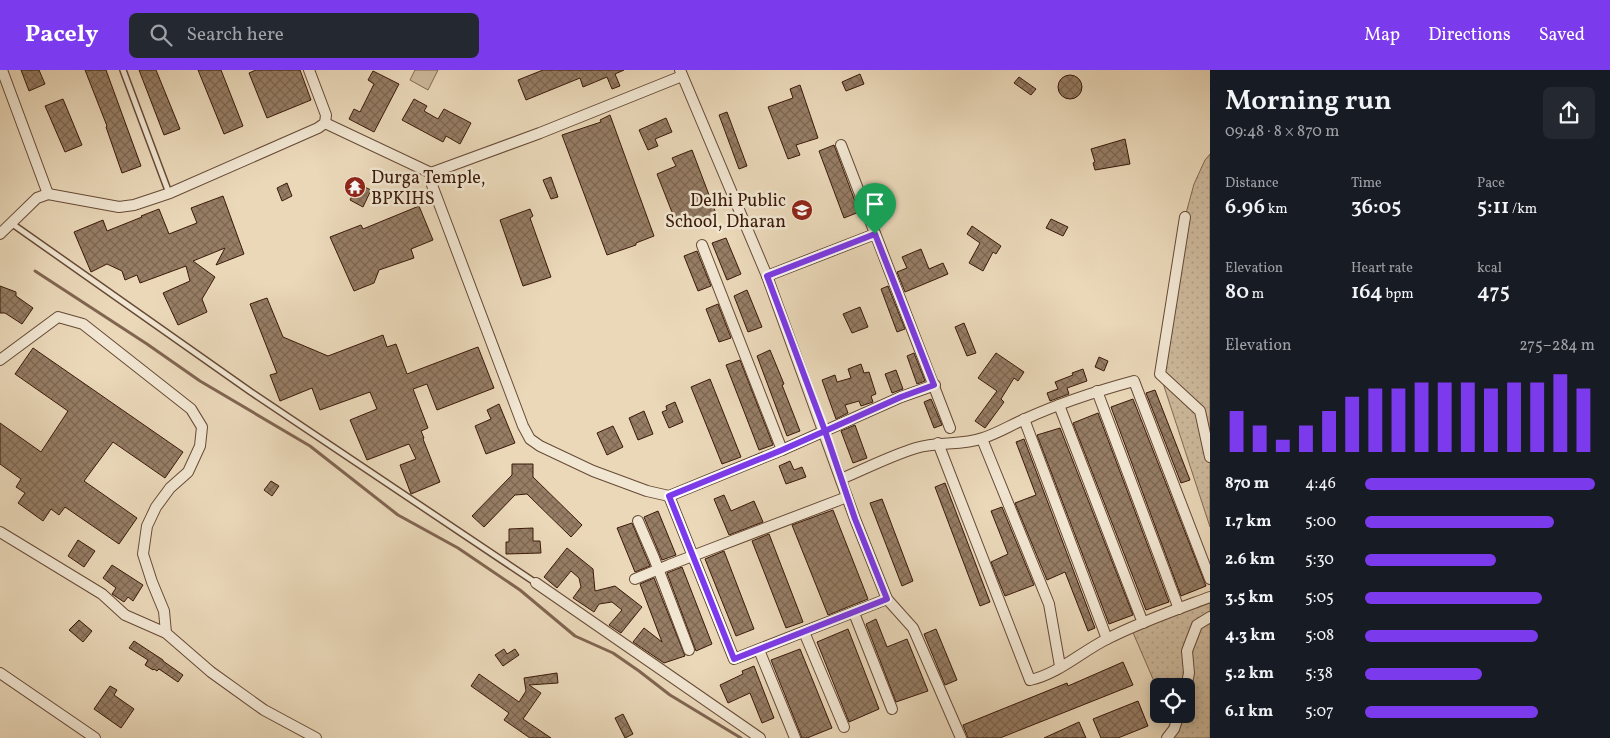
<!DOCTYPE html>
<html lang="en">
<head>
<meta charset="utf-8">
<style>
	:root { --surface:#171b24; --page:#242831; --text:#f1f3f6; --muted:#9ea1a6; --accent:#7c3aed }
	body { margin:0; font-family:Vollkorn,serif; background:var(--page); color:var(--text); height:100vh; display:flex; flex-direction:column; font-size:19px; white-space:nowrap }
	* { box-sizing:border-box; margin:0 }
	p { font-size:16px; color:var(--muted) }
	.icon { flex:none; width:28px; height:28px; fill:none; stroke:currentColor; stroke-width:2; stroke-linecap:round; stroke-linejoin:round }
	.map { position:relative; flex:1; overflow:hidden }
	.drawer { display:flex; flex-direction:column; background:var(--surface); width:400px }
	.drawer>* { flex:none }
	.buttons { position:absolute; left:1150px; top:608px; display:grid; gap:10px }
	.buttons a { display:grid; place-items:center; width:45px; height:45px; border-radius:8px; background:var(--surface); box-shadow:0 2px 12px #0003; font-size:25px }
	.pin { position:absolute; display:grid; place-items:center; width:42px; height:42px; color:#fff; margin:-51px -21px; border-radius:50% 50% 50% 0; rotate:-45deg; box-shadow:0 0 5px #0007 }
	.pin .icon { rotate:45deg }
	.round { display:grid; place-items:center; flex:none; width:52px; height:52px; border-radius:8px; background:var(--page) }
	.headline { display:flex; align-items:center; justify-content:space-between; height:85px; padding:0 15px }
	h1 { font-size:28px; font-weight:600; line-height:38px }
	.figures { display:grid; grid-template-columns:repeat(3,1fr); gap:8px; height:85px; padding:5px 15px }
	.figures div { display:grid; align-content:center }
	.figures b { font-size:21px; font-weight:600 }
	.figures small { font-size:14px; font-weight:400 }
	.figures p { font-size:14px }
	.chart { height:140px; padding:10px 15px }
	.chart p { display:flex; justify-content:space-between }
	.chart svg { width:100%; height:90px; margin-top:5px; stroke:var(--accent); stroke-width:6 }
	ul { padding:0 15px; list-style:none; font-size:16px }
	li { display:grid; grid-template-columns:80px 60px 1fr; align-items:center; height:38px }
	li i { height:12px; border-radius:6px; background:var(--accent) }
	header { display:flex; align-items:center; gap:30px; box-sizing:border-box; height:70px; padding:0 25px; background:var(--accent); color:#fff }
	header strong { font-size:24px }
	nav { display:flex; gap:28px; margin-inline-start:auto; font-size:18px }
	.search { width:350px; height:45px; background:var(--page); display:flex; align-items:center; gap:12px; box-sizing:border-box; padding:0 18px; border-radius:8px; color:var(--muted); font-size:19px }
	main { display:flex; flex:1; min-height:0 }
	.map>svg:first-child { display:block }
	.grass { fill:url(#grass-dots); stroke:#846952 }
	.pitch { fill:#ccb89b; stroke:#846952 }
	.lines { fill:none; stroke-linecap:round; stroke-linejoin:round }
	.stream { stroke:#806550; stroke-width:3 }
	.building { fill:url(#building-cross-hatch); stroke:#3b1a0a }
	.service-casing { stroke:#674a36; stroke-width:8 }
	.minor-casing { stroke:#674a36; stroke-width:12 }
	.service { stroke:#f1e6d2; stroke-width:5 }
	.minor { stroke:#f1e6d2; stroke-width:10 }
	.route-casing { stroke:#fff; stroke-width:10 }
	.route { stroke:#7c3aed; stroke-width:6 }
	.labels { text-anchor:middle; stroke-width:5; stroke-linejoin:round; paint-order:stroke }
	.poi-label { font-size:18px; fill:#3b1a0a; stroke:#f1e6d2; text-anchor:start }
</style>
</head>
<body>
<header>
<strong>Pacely</strong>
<div class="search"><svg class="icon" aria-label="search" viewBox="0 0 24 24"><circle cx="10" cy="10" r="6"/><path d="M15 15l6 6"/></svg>Search here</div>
<nav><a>Map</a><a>Directions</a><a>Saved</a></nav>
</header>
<main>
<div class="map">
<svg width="1210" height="668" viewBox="0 0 1210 668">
	<defs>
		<pattern id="grass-dots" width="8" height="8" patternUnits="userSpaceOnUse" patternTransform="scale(1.25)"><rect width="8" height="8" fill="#ccb89b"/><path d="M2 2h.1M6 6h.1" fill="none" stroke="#b09e84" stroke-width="1.8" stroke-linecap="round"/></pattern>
		<pattern id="building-cross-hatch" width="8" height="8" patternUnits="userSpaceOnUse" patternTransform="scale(1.25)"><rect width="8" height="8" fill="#967d65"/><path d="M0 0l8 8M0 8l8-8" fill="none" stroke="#7c6651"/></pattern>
	</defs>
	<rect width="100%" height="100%" fill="#ead8b9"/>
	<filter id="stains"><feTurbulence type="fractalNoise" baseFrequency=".004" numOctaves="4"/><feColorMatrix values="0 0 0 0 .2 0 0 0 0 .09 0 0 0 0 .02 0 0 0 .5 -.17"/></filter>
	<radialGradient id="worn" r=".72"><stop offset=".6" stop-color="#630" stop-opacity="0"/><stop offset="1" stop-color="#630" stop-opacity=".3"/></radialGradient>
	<g class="grass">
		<path d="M1210,84V457L1160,304L1185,147L1194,114L1205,90Z"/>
		<path d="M1210,527V668H1167L1174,659L1168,644H1186V616H1159V623L1131,558Z"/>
	</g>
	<path class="pitch" d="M415,0H438L428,20L410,10Z"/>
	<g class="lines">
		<path class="stream" d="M35,201L147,274L200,311L310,376L398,445L458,478L520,520L575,566L613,583L639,601L670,625L741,668"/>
	</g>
	<g class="building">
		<path d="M21,0H39L45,14L29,21Z"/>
		<path d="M85,0H106L141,96L122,103L106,57L107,56Z"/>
		<path d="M139,0H156L180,59L164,65Z"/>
		<path d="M198,0H221L243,56L224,64Z"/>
		<path d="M256,0H300L311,30L267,48L249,3Z"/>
		<path d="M543,0H624L615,4L620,16L612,19L607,7L583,17L580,8L526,30L518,10Z"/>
		<path d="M373,1L399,14L374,62L349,49L354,39L360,42L374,14L368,10Z"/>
		<path d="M860,4L864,14L846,21L842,12Z"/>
		<circle cx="1070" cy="17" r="12"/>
		<path d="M1019,7L1036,19L1031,25L1014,13Z"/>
		<path d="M800,15L818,68L796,75L800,85L788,89L768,37L793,28L790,19Z"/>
		<path d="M63,29L82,75L65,82L45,36Z"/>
		<path d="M414,29L427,36L424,41L438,49L444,39L471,53L460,74L446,66L443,72L402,50Z"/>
		<path d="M727,42L747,96L739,99L719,45Z"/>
		<path d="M610,45L654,166L636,173V175L607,185L562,65L601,52L600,50Z"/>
		<path d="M666,48L672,62L655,69L658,76L648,80L639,60Z"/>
		<path d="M1125,69L1130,94L1095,100L1093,93L1095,92L1091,79Z"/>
		<path d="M834,75L859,142L844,148L819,81Z"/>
		<path d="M692,80L717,146L699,153L697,147L677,155L657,104L676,96L672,88Z"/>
		<path d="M551,107L558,127L551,129L543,110Z"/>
		<path d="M287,113L292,126L282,131L277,118Z"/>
		<path d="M358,114L371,120L363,137L350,130Z"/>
		<path d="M223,126L244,184L216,195L225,178L193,191L215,207L202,229L207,242L178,255L163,223L190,211L186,196L140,213L137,205L125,210L122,201L107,194L91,202L74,162L103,150L107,161L142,147L141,146L159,139L169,164L197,153L191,138Z"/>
		<path d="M419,136L433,170L411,179L414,188L379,200L374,213L354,221L330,167L361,155L363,159Z"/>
		<path d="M530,139L533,146L530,148L551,207L523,216L500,150Z"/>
		<path d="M1051,149L1068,157L1063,166L1046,158Z"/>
		<path d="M972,156L1001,176L996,184L993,182L983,201L969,193L980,173L967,164Z"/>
		<path d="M726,168L741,204L727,210L712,173Z"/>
		<path d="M921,179L929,199L943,193L948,204L905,222L897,202L907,198L902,187Z"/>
		<path d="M697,181L711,216L698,221L684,186Z"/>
		<path d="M0,216L16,222V226L33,238L22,254L5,243H0Z"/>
		<path d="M888,216L905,259L897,262L881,219Z"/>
		<path d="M747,220L762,257L748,262L734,226Z"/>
		<path d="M267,228L283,267L328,286L383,265L387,277L396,274L407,304L478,277L494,318L437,340L427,314L413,319L428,358L421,361L424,368L423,369L440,412L411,424L400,395L416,389L409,374L367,390L350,350L377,339L370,322L320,340L312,318L280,331L270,305L277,303L250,234Z"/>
		<path d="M718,234L731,268L719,272L706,239Z"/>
		<path d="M860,237L868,257L852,263L843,244Z"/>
		<path d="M964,253L976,283L967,286L955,257Z"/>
		<path d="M33,278L183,382L165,408L113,372L84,411L137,448L119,474L65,437L59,445L51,439L43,451L18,433L25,423L16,417L21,409L0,394V353L41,382L68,341L15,304Z"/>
		<path d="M770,280L784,314L782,315L800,361L787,366L757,286Z"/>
		<path d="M914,283L925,311L917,314L907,286Z"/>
		<path d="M996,283L1024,302L1018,311L1014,308L1001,329L1004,332L985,358L975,351L997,321L978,308Z"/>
		<path d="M1099,287L1108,291L1104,301L1095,297Z"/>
		<path d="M740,290L773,375L759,380L726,295Z"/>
		<path d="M861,294L864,303L869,302L876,324L871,326L873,332L861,336L859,331L845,335L848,343L836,349L822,310L835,305L837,312L851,308L848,299Z"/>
		<path d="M1083,299L1087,311L1067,318L1069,324L1050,331L1047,323L1058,319L1055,312L1073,305L1072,303Z"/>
		<path d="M896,300L903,319L892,323L885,304Z"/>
		<path d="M710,309L741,387L722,394L691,317Z"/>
		<path d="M1155,320L1190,410L1181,413L1146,323Z"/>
		<path d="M931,329L942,355L934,358L924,332Z"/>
		<path d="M1133,329L1206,516L1181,526L1111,337Z"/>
		<path d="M675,332L683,352L669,358L662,342L667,340L666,336Z"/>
		<path d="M499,334L515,373L486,384L475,356L491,349L487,340Z"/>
		<path d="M644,341L653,364L638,370L629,348Z"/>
		<path d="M1098,343L1169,532L1146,540L1073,353Z"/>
		<path d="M855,355L867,388L853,393L841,361Z"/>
		<path d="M613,356L623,377L607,385L597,363Z"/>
		<path d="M1060,358L1133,545L1109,554L1037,365Z"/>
		<path d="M1024,369L1095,558L1088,561L1065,502L1047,510L1015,433L1036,425L1016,372Z"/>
		<path d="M790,391L794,400L802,397L806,407L786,414L779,396Z"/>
		<path d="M512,394H533V407L582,455L571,467L527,424L515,425L484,457L472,446L512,405Z"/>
		<path d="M271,411L279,416L272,426L264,420Z"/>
		<path d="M945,413L990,532L980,536L935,417Z"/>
		<path d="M724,425L731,441L754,431L763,452L729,465L714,429Z"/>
		<path d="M882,429L913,511L902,516L870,433Z"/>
		<path d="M1002,437L1034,515L1005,526L991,492L1008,484L991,441Z"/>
		<path d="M833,440L868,529L828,545L792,455Z"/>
		<path d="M658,441L676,485L662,490L644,447Z"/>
		<path d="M632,453L650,496L635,502L617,458Z"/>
		<path d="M533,458V471H540L541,483L506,484V472H509V459Z"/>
		<path d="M769,464L803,552L786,558L752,471Z"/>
		<path d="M78,470L95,481L84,497L68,486Z"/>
		<path d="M567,478L593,499L595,521L615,516L642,537L621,563L609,555L622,540L612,532L599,534L594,542L573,528L581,517L579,508L571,501L557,518L544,507Z"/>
		<path d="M724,481L754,559L736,566L705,489Z"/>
		<path d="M112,495L143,515L133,531L128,527L124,532L112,524L116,518L103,508Z"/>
		<path d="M682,497L712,574L696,581L667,503Z"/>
		<path d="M654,508L685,586L664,593L633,572L644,558L662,572L640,514Z"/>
		<path d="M876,549L887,577L907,569L928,621L896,632L866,554Z"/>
		<path d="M79,550L92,561L83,572L69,560Z"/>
		<path d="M848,559L879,639L849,652L817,572Z"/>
		<path d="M936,559L957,610L945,615L924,564Z"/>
		<path d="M134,571L163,590V591L183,605L178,612L159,599L157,601L154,599L153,600L145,595L148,590L129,578Z"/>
		<path d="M504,579L507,584L515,579L519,585L503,596L495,585Z"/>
		<path d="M800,579L832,658L807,668H802L771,590Z"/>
		<path d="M1123,592L1133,615L1000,668H968L963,655L1067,613L1068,616Z"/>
		<path d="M754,596L774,648L762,653L750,623L728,633L720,615L743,604L742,601Z"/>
		<path d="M557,603L558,613L529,615L541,623L523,649L551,668H530L504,650L509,643L471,616L479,604L519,632L526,621L524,608Z"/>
		<path d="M110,616L117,620L114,625L134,639L121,658L94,639Z"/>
		<path d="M1138,631L1148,656L1118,668H1101L1093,649Z"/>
		<path d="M623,644L633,664L625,668L615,648Z"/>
		<path d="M1079,652L1086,668H1044Z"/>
	</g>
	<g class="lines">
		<g class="service-casing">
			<g id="service">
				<path d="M123,0L169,123"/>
				<path d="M11,153L251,322L536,513"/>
			</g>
		</g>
		<g class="minor-casing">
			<g id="minor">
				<path d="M2,0L48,124"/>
				<path d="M680,0L767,206L855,449L887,529L913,558L961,668"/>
				<path d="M325,53L431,103L540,63L682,6"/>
				<path d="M841,75L950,358"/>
				<path d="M431,103L432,115L523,356L530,369L540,376L593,401L647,421L669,426L782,380L901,327L935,315"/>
				<path d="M1185,147L1160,304L1200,341L1210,387"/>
				<path d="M0,164L37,128L48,124L119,137L134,135L170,123L318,58L325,53L326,45L309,0"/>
				<path d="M702,175L782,380"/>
				<path d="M767,206L875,164"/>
				<path d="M0,290L58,247L83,254L191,339L202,357L200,376L188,402L170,418L156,437L147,456L143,484L152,512L164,541L166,563"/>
				<path d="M1097,321L1179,539"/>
				<path d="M1059,335L1143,553"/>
				<path d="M1024,349L1107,569"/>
				<path d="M982,369L1049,534L1060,596"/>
				<path d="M938,373L1030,610C1058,604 1081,582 1107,569C1140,552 1175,540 1210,527"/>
				<path d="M841,409C865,399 890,386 916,378C938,371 961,376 983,368C998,363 1011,355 1025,349C1060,333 1097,321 1134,311L1210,509"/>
				<path d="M669,426L734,589L887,529"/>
				<path d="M638,451L654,488L689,580"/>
				<path d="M0,462L102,524L125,545L166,563L211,602L264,640L316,668"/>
				<path d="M635,509L669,495L847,427"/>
				<path d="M536,513L760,668"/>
				<path d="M854,543L892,639"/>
				<path d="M804,562L844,657"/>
				<path d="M759,580L795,668"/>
				<path d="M0,603L95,668"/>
				<path d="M1186,618L1189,603L1187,581L1197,555L1210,547"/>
				<path d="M1167,668L1174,659L1179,644"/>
			</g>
		</g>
		<use href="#service" class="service"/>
		<use href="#minor" class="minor"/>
	</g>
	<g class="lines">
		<g class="route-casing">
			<path id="route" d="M875,164L767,206L825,361L782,380L669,426L734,589L887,529L855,449L825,361L901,327L934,315L875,164"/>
		</g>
		<use href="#route" class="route"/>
	</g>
	<defs>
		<g id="temple-disc" transform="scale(1.125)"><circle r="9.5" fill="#8f2418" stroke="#f1e6d2"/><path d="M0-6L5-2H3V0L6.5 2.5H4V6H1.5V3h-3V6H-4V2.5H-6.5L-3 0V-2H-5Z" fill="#fff"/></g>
		<g id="school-disc" transform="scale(1.125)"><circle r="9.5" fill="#8f2418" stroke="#f1e6d2"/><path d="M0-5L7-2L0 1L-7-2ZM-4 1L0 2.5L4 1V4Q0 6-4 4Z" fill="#fff"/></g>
	</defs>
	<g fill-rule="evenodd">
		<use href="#temple-disc" x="355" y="117"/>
		<use href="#school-disc" x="802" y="140"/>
	</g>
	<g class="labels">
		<g class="poi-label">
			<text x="371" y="113">Durga Temple,<tspan x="371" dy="21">BPKIHS</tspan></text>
			<text x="786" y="136" text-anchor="end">Delhi Public<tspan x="786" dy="21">School, Dharan</tspan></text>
		</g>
	</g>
	<rect width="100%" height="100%" filter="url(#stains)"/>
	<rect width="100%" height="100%" fill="url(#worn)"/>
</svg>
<div class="buttons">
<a><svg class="icon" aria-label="locate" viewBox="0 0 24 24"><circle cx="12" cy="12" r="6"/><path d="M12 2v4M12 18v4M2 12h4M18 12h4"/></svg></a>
</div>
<div class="pin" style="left:875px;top:164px;background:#1e9e55"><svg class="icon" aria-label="arrive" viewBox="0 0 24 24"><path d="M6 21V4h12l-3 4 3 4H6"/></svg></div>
</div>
<section class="drawer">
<div class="headline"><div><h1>Morning run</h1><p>09:48 · 8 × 870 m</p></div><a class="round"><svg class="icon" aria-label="share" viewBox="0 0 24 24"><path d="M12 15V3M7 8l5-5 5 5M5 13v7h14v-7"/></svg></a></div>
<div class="figures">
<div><p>Distance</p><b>6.96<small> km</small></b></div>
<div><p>Time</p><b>36:05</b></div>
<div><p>Pace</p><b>5:11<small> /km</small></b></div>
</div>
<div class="figures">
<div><p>Elevation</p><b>80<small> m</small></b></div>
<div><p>Heart rate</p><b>164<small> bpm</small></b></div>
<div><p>kcal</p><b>475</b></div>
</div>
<div class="chart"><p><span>Elevation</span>275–284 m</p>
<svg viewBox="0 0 160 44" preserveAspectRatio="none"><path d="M5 44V24M15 44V31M25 44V38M35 44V31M45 44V24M55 44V17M65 44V13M75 44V13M85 44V10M95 44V10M105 44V10M115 44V13M125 44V10M135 44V10M145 44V6M155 44V13"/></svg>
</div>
<ul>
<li><b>870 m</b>4:46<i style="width:100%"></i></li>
<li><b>1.7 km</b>5:00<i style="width:82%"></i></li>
<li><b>2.6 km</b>5:30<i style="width:57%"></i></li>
<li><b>3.5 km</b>5:05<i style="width:77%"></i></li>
<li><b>4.3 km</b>5:08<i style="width:75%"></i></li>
<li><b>5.2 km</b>5:38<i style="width:51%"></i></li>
<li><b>6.1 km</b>5:07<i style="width:75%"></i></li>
</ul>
</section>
</main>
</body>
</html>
